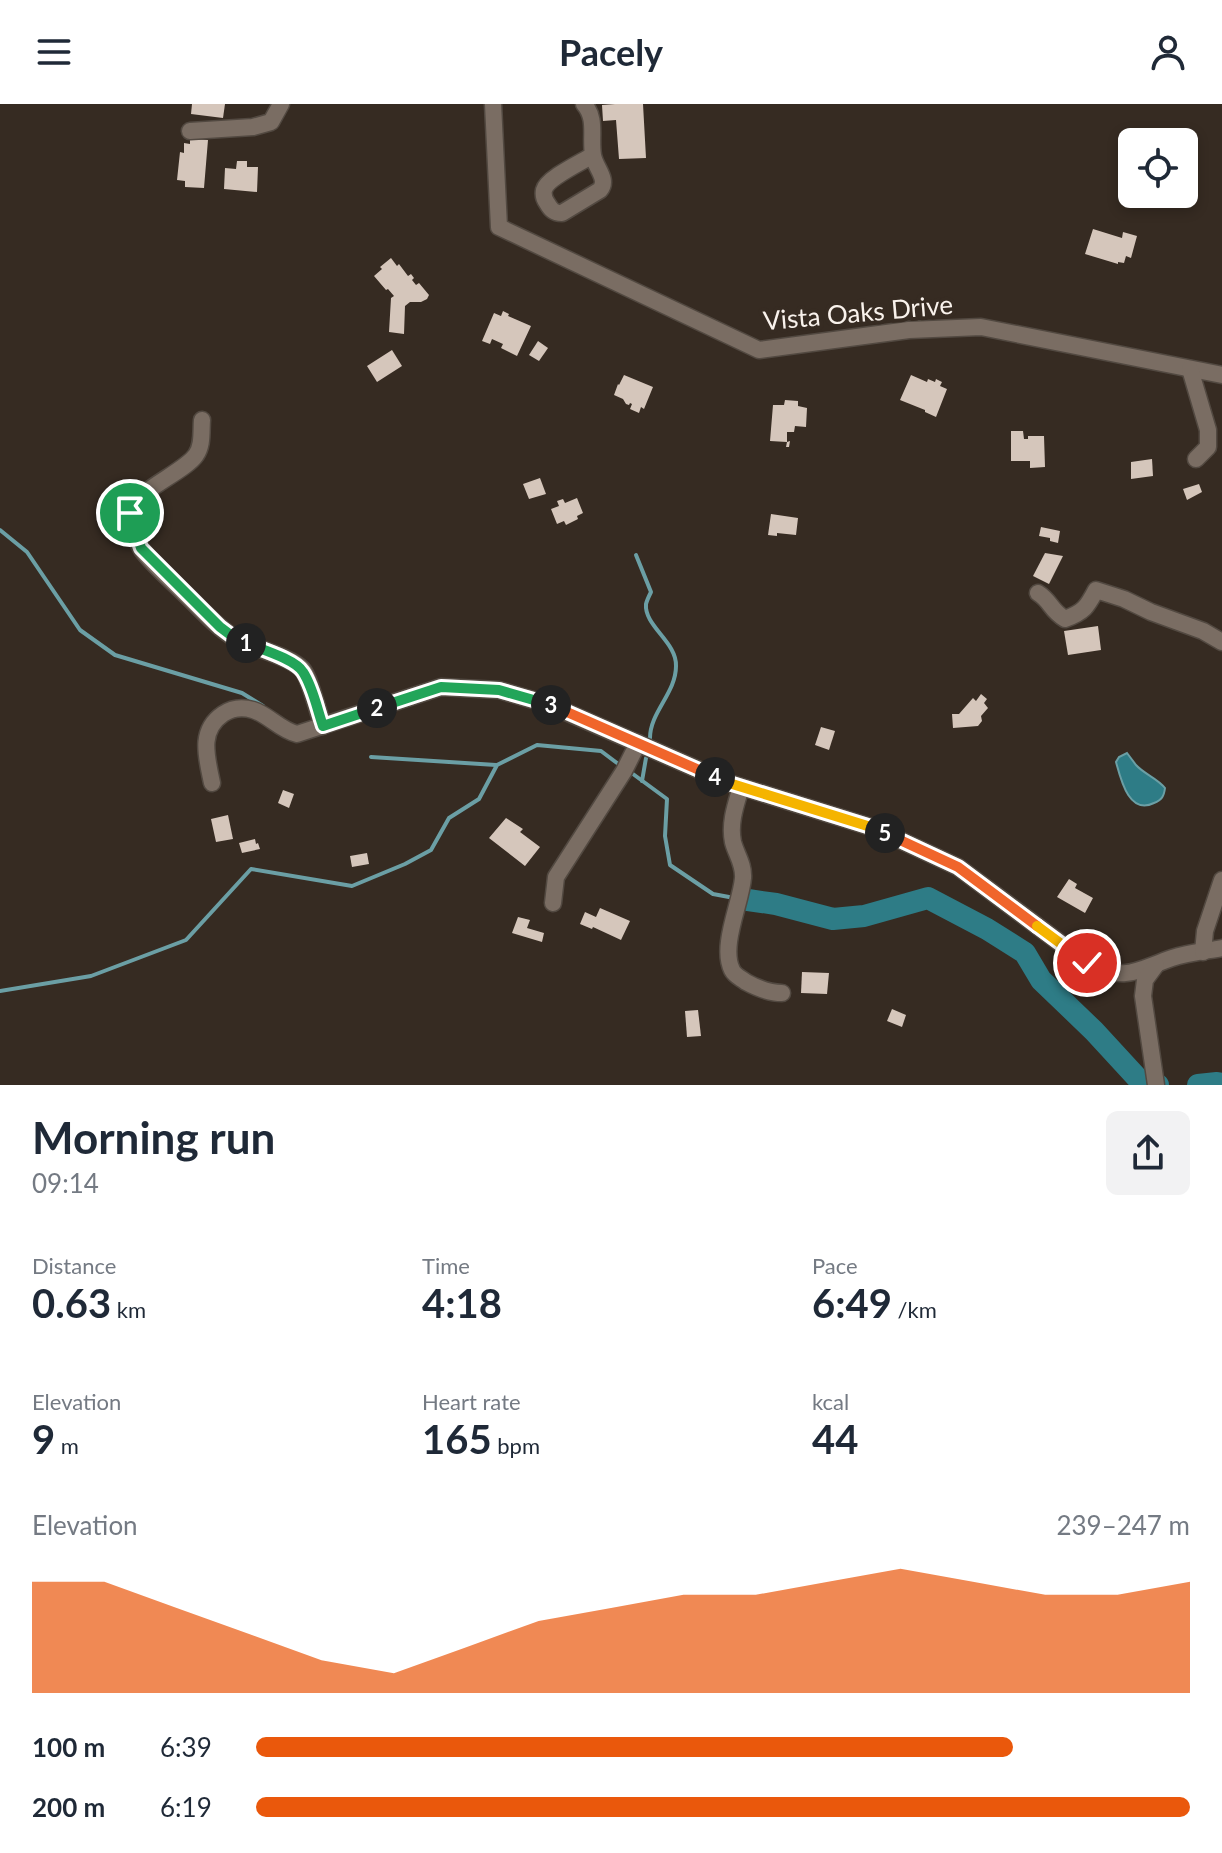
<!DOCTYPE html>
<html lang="en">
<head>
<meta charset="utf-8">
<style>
	:root { --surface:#fff; --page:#f2f2f3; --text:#1f2937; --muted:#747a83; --accent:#ea580c }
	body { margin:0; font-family:Lato,sans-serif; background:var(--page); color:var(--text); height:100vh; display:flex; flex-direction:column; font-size:30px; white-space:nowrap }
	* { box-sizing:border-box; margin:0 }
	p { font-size:26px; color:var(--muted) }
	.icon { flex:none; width:44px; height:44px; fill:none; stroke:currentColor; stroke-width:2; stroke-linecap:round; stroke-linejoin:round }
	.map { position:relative; height:981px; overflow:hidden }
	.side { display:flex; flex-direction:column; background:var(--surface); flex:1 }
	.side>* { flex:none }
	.tools { position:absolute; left:1118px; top:24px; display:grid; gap:16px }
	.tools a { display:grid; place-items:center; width:80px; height:80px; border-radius:12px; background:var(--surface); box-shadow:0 4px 12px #0003; font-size:40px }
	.pin { position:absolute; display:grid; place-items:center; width:68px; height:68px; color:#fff; margin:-34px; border:4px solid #fff; border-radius:50%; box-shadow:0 2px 8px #0007 }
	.km { position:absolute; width:40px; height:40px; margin:-20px; border-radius:50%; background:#222; color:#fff; font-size:22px; line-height:40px; text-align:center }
	.round { display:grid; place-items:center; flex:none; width:84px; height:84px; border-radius:12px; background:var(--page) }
	.headline { display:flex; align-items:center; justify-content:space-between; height:136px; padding:0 32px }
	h1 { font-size:44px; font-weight:700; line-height:60px }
	.metrics { display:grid; grid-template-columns:repeat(3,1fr); gap:12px; height:136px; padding:8px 32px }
	.metrics div { display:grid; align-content:center }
	.metrics b { font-size:40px; font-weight:700 }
	.metrics small { font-size:22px; font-weight:400 }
	.metrics p { font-size:22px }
	.chart { height:224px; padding:16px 32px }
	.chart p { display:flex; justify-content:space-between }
	.chart svg { width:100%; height:144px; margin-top:8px; fill:var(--accent); opacity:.7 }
	ul { padding:0 32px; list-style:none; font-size:26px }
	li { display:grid; grid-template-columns:128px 96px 1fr; align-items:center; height:60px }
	li i { height:20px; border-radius:10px; background:var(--accent) }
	header { display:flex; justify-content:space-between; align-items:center; height:104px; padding:0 32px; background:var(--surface); font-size:36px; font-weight:700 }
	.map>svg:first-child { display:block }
	.water { fill:#2e7c86; stroke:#6b9fa5; stroke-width:2 }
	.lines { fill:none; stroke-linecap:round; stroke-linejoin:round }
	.stream { stroke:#6b9fa5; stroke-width:4 }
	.river { stroke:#2e7c86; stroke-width:22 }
	.building { fill:#d5c6bb }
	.minor-casing { stroke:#524941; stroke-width:19 }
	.minor { stroke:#7a6d63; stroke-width:16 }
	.split-1-casing { stroke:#fff; stroke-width:16 }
	.split-2-casing { stroke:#fff; stroke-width:16 }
	.split-3-casing { stroke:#fff; stroke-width:16 }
	.split-4-casing { stroke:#fff; stroke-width:16 }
	.split-5-casing { stroke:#fff; stroke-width:16 }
	.split-6-casing { stroke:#fff; stroke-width:16 }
	.split-7-casing { stroke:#fff; stroke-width:16 }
	.split-1 { stroke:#22a559; stroke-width:10 }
	.split-2 { stroke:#22a559; stroke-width:10 }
	.split-3 { stroke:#22a559; stroke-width:10 }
	.split-4 { stroke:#f0652b; stroke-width:10 }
	.split-5 { stroke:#f5b400; stroke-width:10 }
	.split-6 { stroke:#f0652b; stroke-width:10 }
	.split-7 { stroke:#f5b400; stroke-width:10 }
	.labels { text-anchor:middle; stroke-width:8; stroke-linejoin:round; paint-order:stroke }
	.street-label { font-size:26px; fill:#f9f2ec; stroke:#362b22 }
</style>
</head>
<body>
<header><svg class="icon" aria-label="menu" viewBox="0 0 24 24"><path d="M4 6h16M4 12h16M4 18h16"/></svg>Pacely<svg class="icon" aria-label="person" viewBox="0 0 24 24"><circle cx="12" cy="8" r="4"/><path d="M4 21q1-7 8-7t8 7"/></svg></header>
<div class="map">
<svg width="1222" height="981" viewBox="0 0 1222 981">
	<rect width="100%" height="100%" fill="#362b22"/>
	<path class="water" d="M1127,649C1130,653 1133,657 1136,661C1144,670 1157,674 1165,684C1164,692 1162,696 1154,699C1129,711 1121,676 1116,658L1119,653Z"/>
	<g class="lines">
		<g class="stream">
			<path d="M0,426L27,448L80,526L115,551L242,589L263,602"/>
			<path d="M636,451L651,488C649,492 647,496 646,500C644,522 677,538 676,562C676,589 650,608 650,634"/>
			<path d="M371,653L496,661"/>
			<path d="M633,670L667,695L665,732L670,761L713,790L729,793"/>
			<path d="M642,677L646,654"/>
			<path d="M0,887L91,872L186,836L251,765L352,782L405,760L431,746L449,714L479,695L497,661L537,641L601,647L617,659"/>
		</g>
		<g class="river">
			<path d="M748,796L776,800L833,815L864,812L928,794L987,825L1025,849L1041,876L1094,927L1140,977L1158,981"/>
			<path d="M1198,981L1217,979L1222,980"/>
		</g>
	</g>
	<g class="building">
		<path d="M192,0H225L223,14L191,10Z"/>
		<path d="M615,0H643L646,54L619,55L616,16L603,17L602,1Z"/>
		<path d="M190,35L208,36L204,84L185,83V77L177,76L180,48L184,49V39L190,40Z"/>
		<path d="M237,57H247V63H258L257,88L224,85L225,64L236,65Z"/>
		<path d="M1158,90H1182L1180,101L1157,97Z"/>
		<path d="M1093,125L1122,134L1123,128L1137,132L1131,154L1126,152L1124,159L1118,158V160L1085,150Z"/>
		<path d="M391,154L397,162L399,160L408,172L411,170L414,174L412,176L416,181L419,179L429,191L427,195L421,198H410L405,202L404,230L389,228L391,194L394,192L388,185L386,186L374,172L382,165L380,163Z"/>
		<path d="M503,207L509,210L508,212L531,222L517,252L501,244L503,240L492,235L490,240L482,237L494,209L501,212Z"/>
		<path d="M538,237L548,244L539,257L529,251Z"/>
		<path d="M392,246L402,262L377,278L367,262Z"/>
		<path d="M624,271L653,283L644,305L641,303L639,309L630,305L632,300L630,299L629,301L626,300L623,295L614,291L618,280L619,281Z"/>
		<path d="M911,271L927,278L928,275L935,278L936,275L942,278L940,282L947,285L936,313L925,308V306L900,296Z"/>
		<path d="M785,296L798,297V302L807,304L806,323L795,322L794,328H787V338L790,337L789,343H786L787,338L770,337L773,301H784Z"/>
		<path d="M1011,327H1023L1024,335H1028V332H1044L1045,363L1030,364V357H1011Z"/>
		<path d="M1152,355L1153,372L1131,375V358Z"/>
		<path d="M540,374L546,390L529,395L523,380Z"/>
		<path d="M1199,380L1202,388L1187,396L1183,385Z"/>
		<path d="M577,394L583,409L577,412L578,415L566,421L564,417L557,420L551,405L559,402L557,397L563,395L565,399Z"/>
		<path d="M771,410L798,414L796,431L777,429V432L768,431Z"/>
		<path d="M1041,423L1060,427L1058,439L1050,437V434L1039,432Z"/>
		<path d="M1045,449L1063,452L1049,480L1033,472Z"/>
		<path d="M1098,522L1101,546L1068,551L1064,527Z"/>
		<path d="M981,590L987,595L984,599L988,604L981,612L982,617L978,622L953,624L952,610H959L973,594L976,597Z"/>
		<path d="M821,623L835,627L829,646L815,641Z"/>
		<path d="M283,686L294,690L289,704L278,699Z"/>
		<path d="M228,711L233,735L216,738L211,715Z"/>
		<path d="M506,714L523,725L520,728L540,743L525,762L489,734Z"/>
		<path d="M255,735L256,740L258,739L260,745L242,749L239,739Z"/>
		<path d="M367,749L369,760L352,763L350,752Z"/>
		<path d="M1069,775L1077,780L1075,784L1093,794L1085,809L1057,793Z"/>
		<path d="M600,804L630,817L621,836L593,823L592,825L580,820L585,808L596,813Z"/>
		<path d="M518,813L530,816L527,824L544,829L542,838L512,829Z"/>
		<path d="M802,868L829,869L827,890L801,889Z"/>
		<path d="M892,905L906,911L902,923L887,917Z"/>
		<path d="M698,906L701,932L687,933L685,907Z"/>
	</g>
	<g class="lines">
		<g class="minor-casing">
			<g id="minor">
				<path d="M493,0L499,123L759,246L909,226L981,223L1222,271"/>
				<path d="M584,0C597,15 590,32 593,51C595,64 609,75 600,86L562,109C554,109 551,106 547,99C544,95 543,91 544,86C547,74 582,58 593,51"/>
				<path d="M190,27L253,23L271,18L281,0"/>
				<path d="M1190,265L1208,326V343L1196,355"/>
				<path d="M202,316C201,328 203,341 196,351C184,369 128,390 130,411C131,421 137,438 142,446C154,462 171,476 185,490C201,505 216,523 235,534C251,544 290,552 302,565C310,574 318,609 323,622"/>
				<path d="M1038,489C1051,497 1050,506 1065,515C1084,508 1087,503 1096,486L1124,495L1151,508L1203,527L1222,538"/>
				<path d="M212,679C207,654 198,627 223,610C232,604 243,603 253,606C269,611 280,626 297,630L441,583L499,586L550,601L729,679L874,724L958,763L1087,859C1126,878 1135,867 1172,854C1187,849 1206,847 1222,844"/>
				<path d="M741,683C736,700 729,719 733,738C736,750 744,760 743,774C741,799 720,842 732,866C735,872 741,874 746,878C757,884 769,889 782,889"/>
				<path d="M553,799L556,773L624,667L638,639"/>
				<path d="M1203,848L1205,827L1222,776"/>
				<path d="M1156,861L1145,876L1143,892L1156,981"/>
			</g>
		</g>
		<use href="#minor" class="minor"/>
	</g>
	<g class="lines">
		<g class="split-1-casing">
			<path id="split-1" d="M130,409L141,444L220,523L236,535L246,539"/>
		</g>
		<g class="split-2-casing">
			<path id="split-2" d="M246,539C260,545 295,555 303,568C313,583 317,605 323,622L377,604"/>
		</g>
		<g class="split-3-casing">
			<path id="split-3" d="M377,604L441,583L499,586L551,601"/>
		</g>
		<g class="split-4-casing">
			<path id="split-4" d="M551,601L715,673"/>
		</g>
		<g class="split-5-casing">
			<path id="split-5" d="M715,673L729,679L874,724L885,729"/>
		</g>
		<g class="split-6-casing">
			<path id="split-6" d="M885,729L958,763L1037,822"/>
		</g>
		<g class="split-7-casing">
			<path id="split-7" d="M1037,822L1087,859"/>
		</g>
		<use href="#split-1" class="split-1"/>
		<use href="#split-2" class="split-2"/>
		<use href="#split-3" class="split-3"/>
		<use href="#split-4" class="split-4"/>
		<use href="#split-5" class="split-5"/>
		<use href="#split-6" class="split-6"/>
		<use href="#split-7" class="split-7"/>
	</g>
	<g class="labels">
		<g class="street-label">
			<text transform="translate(858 209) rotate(-5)" y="9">Vista Oaks Drive</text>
		</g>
	</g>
</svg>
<div class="tools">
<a><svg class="icon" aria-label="locate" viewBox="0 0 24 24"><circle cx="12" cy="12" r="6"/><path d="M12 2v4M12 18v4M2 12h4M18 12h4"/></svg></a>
</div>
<div class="pin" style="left:130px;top:409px;background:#1e9e55"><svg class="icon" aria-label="arrive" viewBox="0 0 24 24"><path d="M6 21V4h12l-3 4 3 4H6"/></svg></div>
<div class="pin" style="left:1087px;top:859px;background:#d93025"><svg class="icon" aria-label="check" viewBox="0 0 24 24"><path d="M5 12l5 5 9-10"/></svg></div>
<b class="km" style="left:246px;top:539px">1</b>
<b class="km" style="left:377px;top:604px">2</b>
<b class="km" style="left:551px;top:601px">3</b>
<b class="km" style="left:715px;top:673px">4</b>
<b class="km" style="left:885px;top:729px">5</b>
</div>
<section class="side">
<div class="headline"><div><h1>Morning run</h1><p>09:14</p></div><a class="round"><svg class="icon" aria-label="share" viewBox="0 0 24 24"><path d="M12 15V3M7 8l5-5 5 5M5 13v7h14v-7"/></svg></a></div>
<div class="metrics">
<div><p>Distance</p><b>0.63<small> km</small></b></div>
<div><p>Time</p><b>4:18</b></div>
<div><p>Pace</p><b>6:49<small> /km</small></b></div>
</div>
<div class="metrics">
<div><p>Elevation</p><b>9<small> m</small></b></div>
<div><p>Heart rate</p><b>165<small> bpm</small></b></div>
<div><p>kcal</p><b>44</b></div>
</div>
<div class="chart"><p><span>Elevation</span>239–247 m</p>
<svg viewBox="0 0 160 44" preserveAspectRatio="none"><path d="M0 44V10L10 10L20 18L30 26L40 34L50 38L60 30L70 22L80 18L90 14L100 14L110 10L120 6L130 10L140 14L150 14L160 10V44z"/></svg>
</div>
<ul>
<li><b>100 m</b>6:39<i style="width:81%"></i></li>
<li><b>200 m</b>6:19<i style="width:100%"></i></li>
</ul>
</section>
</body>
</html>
